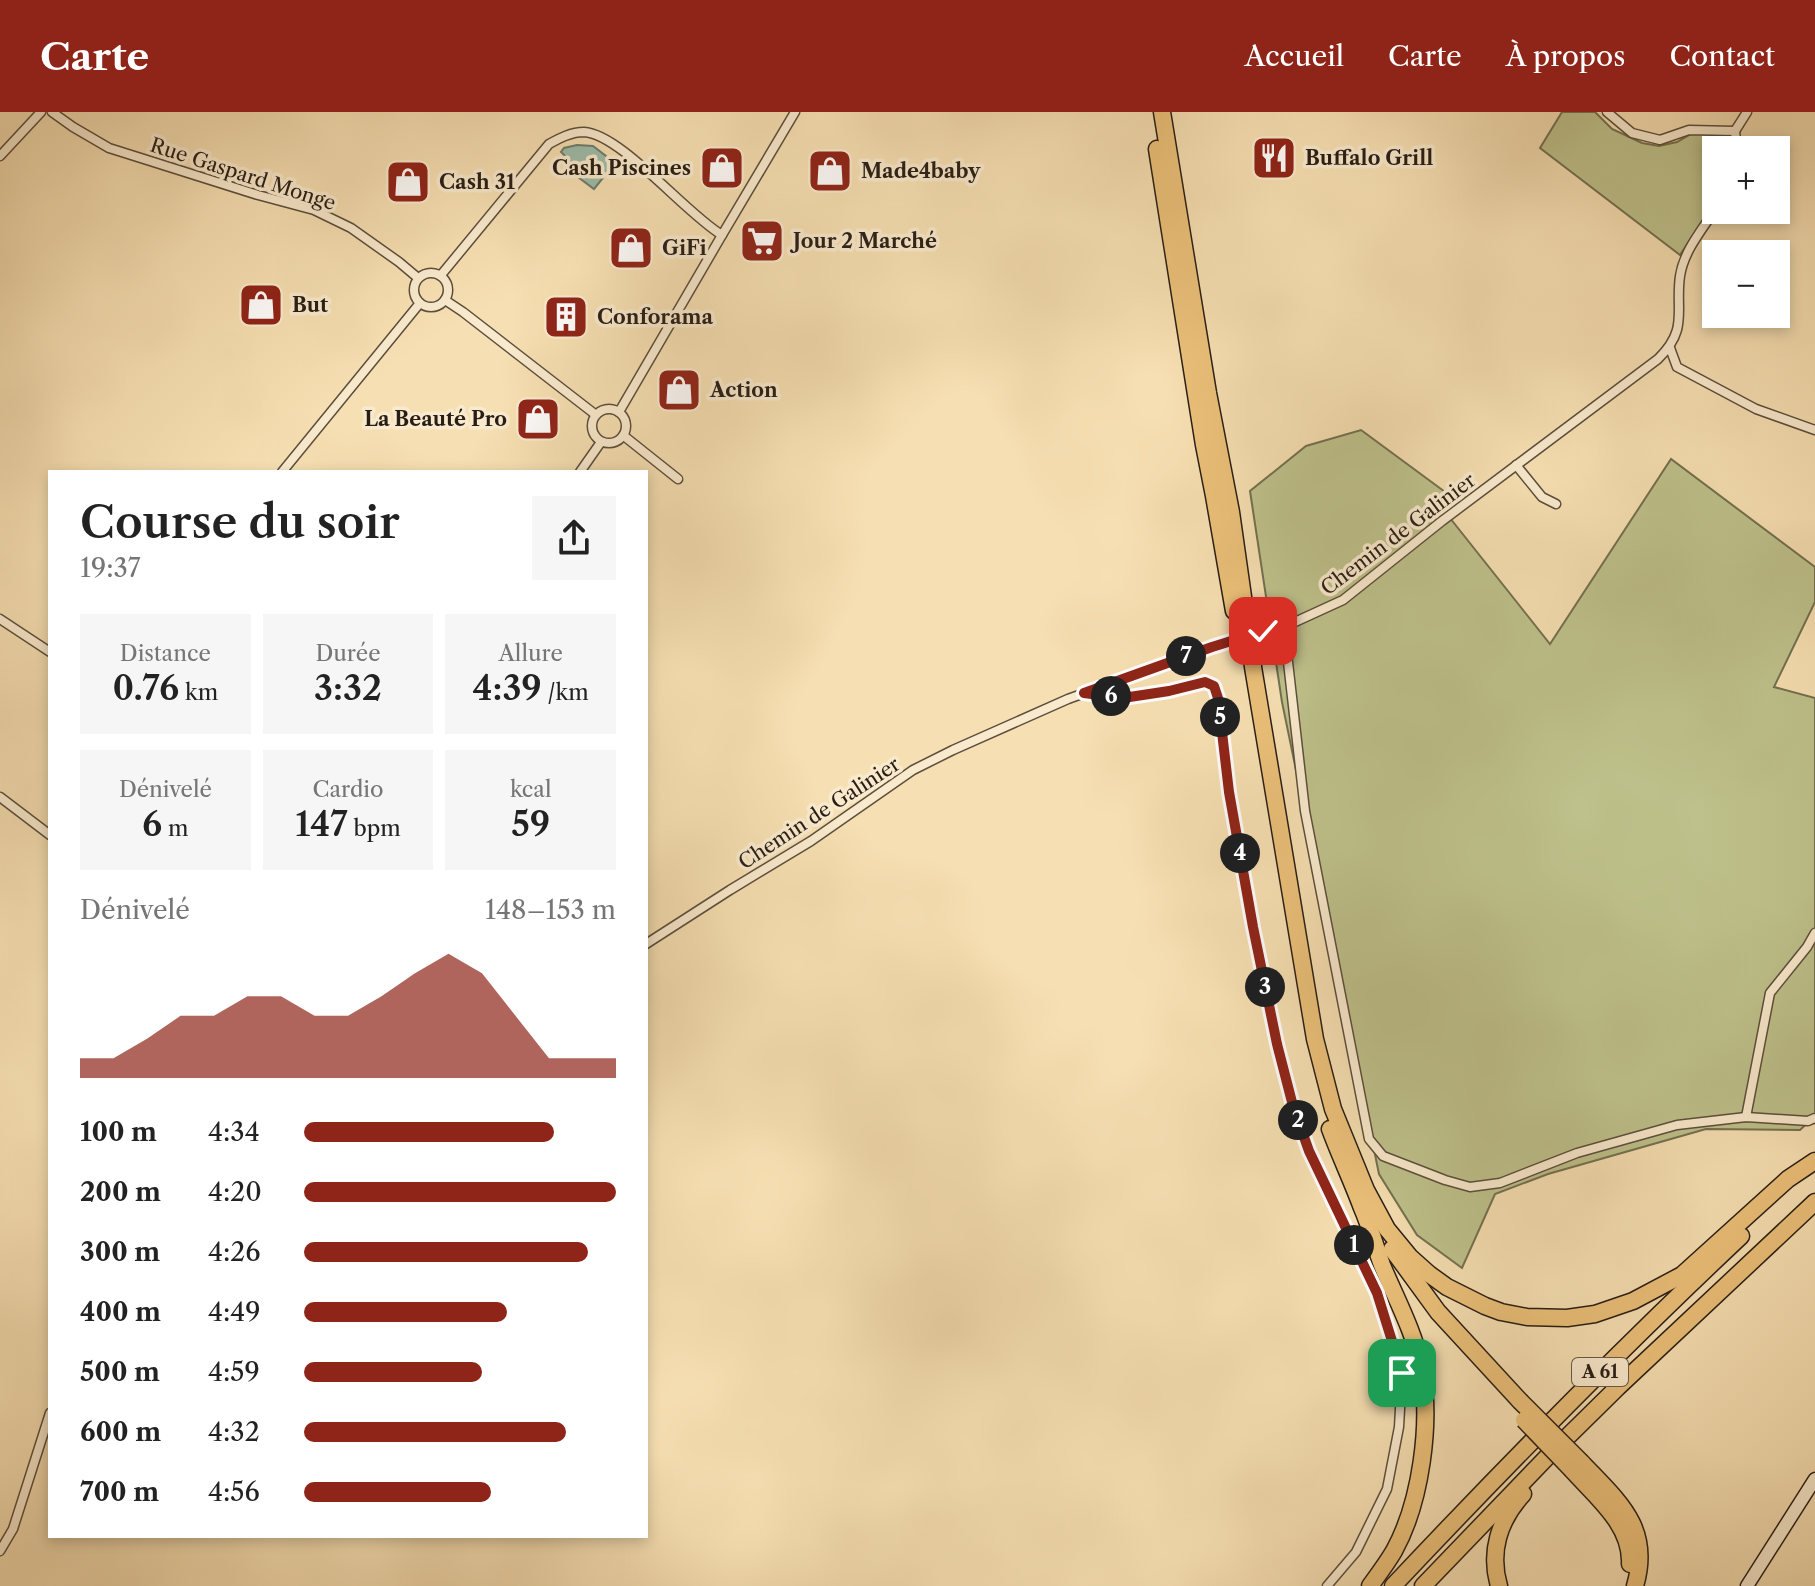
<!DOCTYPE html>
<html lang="fr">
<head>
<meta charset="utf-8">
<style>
	:root { --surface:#fff; --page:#f6f6f6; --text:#222; --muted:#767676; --accent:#8f2418 }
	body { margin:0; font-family:"Libre Caslon Text",serif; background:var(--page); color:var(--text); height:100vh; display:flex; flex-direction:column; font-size:30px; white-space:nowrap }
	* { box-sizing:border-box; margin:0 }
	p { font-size:26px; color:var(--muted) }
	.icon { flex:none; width:44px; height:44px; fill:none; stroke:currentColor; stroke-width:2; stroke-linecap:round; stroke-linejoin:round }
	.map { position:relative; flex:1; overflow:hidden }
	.sheet { position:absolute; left:48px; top:358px; width:600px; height:1068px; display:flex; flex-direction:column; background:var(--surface); border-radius:0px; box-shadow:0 4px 12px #0003 }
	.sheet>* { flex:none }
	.fabs { position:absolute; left:1702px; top:24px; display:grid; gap:16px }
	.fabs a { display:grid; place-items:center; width:88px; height:88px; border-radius:0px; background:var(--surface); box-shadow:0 4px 12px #0003; font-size:40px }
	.pin { position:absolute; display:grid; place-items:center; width:68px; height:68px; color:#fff; margin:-34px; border-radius:16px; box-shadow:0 4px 12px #0006 }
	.km { position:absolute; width:40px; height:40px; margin:-20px; border-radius:50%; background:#222; color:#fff; font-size:22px; line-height:40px; text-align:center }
	.round { display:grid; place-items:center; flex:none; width:84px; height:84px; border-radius:0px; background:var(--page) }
	.headline { display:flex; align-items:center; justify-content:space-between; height:136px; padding:0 32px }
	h1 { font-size:44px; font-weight:600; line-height:60px }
	.figures { display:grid; grid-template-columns:repeat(3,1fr); gap:12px; height:136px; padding:8px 32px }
	.figures div { display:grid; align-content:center; border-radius:0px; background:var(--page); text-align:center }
	.figures b { font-size:34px; font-weight:600 }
	.figures small { font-size:22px; font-weight:400 }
	.figures p { font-size:22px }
	.chart { height:224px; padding:16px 32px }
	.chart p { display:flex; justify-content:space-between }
	.chart svg { width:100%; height:144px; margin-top:8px; fill:var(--accent); opacity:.7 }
	ul { padding:0 32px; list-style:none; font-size:26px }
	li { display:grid; grid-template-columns:128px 96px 1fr; align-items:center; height:60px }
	li i { height:20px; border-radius:10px; background:var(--accent) }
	header { display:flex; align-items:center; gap:48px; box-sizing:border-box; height:112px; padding:0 40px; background:var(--accent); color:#fff }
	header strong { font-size:38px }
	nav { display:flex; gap:44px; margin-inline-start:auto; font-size:28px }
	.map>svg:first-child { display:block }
	.green { fill:#bec18b; stroke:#737050; stroke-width:2 }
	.water { fill:#9dbdab; stroke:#6e7d6f; stroke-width:2 }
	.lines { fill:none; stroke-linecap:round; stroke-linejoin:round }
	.street-casing { stroke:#5c4e3d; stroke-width:11 }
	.secondary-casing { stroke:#281e16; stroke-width:15 }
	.highway-casing { stroke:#281e16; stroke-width:19 }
	.street { stroke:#f9eacd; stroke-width:8 }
	.secondary { stroke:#f9eacd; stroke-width:12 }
	.highway { stroke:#ebc079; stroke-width:16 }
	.street-bridge-casing { stroke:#5c4e3d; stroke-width:11; stroke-linecap:butt }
	.highway-bridge-casing { stroke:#281e16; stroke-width:19; stroke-linecap:butt }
	.street-bridge { stroke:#f9eacd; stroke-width:8 }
	.highway-bridge { stroke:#ebc079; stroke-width:16 }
	.route-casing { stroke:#fff; stroke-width:16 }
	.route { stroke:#8f2418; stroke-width:10 }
	.labels { text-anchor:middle; stroke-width:7; stroke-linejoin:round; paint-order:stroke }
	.shield { fill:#f9eacd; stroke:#675b4d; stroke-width:2 }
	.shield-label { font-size:18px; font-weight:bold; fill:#281e16 }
	.poi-label { font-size:20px; font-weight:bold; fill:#281e16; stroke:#f9eacd; text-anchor:start }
	.street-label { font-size:20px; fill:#281e16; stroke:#f9eacd }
</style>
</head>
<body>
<header>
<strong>Carte</strong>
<nav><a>Accueil</a><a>Carte</a><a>À propos</a><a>Contact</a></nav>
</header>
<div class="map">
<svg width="1815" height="1474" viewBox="0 0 1815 1474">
	<rect width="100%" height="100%" fill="#f6dfb2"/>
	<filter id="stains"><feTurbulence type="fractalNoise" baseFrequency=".0025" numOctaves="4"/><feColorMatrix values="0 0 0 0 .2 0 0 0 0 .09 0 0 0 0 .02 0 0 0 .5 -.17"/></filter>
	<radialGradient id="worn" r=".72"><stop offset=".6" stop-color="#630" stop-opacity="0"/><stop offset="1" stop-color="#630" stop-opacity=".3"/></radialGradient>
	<g class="green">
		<path d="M1562,0H1595L1612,17L1642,31L1659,34L1677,30L1691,22L1712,21L1732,29L1733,38H1716V89L1680,143L1540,36Z"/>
		<path d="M1361,318L1460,391L1450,406L1550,532L1671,347L1815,455V490L1774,575L1815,586V1004L1800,1018L1706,1017L1548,1062L1495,1082L1462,1156L1417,1123L1379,1062L1282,590L1250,379L1306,334Z"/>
	</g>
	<path class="water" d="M577,33L593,34L615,51L594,77L570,59L572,51L561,40L564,36Z"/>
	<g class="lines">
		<g class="street-casing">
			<g id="street">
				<path d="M52,0L73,15L109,36L258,83L314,98L351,116L399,150L418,166"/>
				<path d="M1607,0L1632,21L1660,28L1689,18L1735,19"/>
				<path d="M1735,19L1747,0"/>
				<path d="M1735,19L1737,38"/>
				<path d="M0,44L41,0"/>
				<circle cx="431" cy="178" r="17"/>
				<path d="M441,163L549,32C560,26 571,20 584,20C621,22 686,102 722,123"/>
				<path d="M445,188L463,200L596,303"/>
				<path d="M1670,236L1677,255L1756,297L1815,318"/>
				<circle cx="609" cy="314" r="17"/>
				<path d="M619,300L722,123L795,0"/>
				<path d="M624,324L678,367"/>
				<path d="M1516,353L1542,385L1556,392"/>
				<path d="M282,360L420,191"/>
				<path d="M580,360L601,330"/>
				<path d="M0,507L50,540"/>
				<path d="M1284,515L1305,699L1369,1027L1383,1044L1445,1068L1470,1075L1500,1071L1577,1041L1677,1013L1746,1005L1808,1009L1815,1006"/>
				<path d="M1263,519L1284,515L1343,488L1442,409L1658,247C1689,217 1675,199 1680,164C1684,138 1703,117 1716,96"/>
				<path d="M1084,581L1123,586L1169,579L1205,570L1214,574L1218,586L1229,680L1253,815L1277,932L1293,994L1309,1039L1377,1181L1402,1261L1399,1315L1387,1377L1356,1440L1327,1474"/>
				<path d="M0,685L50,723"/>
				<path d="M646,832L730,778L811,729L913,658L953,638L1068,587L1212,535"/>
				<path d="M1746,1005L1770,881L1807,835L1815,821"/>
				<path d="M0,1439L13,1417L50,1301"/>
			</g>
		</g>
		<g class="secondary-casing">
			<path id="secondary" d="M1747,1474L1815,1367"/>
		</g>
		<g class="highway-casing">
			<g id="highway">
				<path d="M1162,0L1208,281L1231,400L1253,555L1315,927L1333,997L1366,1078L1387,1117L1410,1145L1429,1162L1447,1175L1485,1194L1501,1200L1527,1205L1567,1206L1595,1202L1633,1189L1682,1163L1788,1067L1815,1049"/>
				<path d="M1157,37L1204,333L1214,384L1234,499"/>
				<path d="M1330,1017C1340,1044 1352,1069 1362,1096C1370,1114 1375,1134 1382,1153C1396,1187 1414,1219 1421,1255C1432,1310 1421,1390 1394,1439C1387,1451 1378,1463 1370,1474"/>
				<path d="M1392,1137L1438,1200L1520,1289"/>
				<path d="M1582,1351C1619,1390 1652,1416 1635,1474"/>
				<path d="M1572,1358C1596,1385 1632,1413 1630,1452"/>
				<path d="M1393,1474C1506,1354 1621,1237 1741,1124"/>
				<path d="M1423,1474L1551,1341L1618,1275L1815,1090"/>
				<path d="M1499,1474C1489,1440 1499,1408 1523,1382"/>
			</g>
		</g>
		<use href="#street" class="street"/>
		<use href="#secondary" class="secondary"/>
		<use href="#highway" class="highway"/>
		<g class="street-bridge-casing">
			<path id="street-bridge" d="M1212,535L1263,519"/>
		</g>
		<g class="highway-bridge-casing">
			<g id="highway-bridge">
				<path d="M1520,1289L1582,1351"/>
				<path d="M1524,1308L1572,1358"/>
			</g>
		</g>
		<use href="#street-bridge" class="street-bridge"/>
		<use href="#highway-bridge" class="highway-bridge"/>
	</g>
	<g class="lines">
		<g class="route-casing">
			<path id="route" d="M1263,519L1212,535L1084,581L1123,586L1169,579L1205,570L1214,574L1218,586L1229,680L1253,815L1277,932L1293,994L1309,1039L1377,1181L1402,1261"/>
		</g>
		<use href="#route" class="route"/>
	</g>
	<defs>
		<g id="restaurant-square" transform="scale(2.3)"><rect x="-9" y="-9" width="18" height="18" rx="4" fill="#8f2418" stroke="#f9eacd"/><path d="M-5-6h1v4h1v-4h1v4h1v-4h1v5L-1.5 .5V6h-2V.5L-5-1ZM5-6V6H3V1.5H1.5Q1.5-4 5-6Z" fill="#fff"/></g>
		<g id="shop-square" transform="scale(2.3)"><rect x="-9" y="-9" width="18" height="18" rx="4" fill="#8f2418" stroke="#f9eacd"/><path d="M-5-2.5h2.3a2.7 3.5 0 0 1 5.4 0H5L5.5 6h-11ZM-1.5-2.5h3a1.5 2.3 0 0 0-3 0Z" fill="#fff"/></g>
		<g id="supermarket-square" transform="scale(2.3)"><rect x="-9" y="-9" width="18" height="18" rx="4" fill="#8f2418" stroke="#f9eacd"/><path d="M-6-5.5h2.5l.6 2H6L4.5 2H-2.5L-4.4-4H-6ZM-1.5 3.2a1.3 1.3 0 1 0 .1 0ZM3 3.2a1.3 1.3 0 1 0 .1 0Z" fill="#fff"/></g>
		<g id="building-square" transform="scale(2.3)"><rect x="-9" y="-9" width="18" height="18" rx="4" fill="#8f2418" stroke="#f9eacd"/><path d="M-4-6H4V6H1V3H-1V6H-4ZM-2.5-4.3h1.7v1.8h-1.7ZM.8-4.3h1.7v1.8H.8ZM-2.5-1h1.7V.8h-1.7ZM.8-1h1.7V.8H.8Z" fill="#fff"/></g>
	</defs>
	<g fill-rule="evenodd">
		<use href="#restaurant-square" x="1274" y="46"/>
		<use href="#shop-square" x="722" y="56"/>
		<use href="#shop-square" x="830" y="59"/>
		<use href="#shop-square" x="408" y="70"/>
		<use href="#supermarket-square" x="762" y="129"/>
		<use href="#shop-square" x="631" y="136"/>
		<use href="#shop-square" x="261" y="193"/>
		<use href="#building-square" x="566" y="205"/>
		<use href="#shop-square" x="679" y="278"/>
		<use href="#shop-square" x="538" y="307"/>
	</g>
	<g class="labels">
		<rect class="shield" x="1572" y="1246" width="56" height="28" rx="6"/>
		<g class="shield-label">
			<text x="1600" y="1266">A 61</text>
		</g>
		<g class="poi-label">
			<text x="1305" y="53">Buffalo Grill</text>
			<text x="691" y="63" text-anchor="end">Cash Piscines</text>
			<text x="861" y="66">Made4baby</text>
			<text x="439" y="77">Cash 31</text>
			<text x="793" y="136">Jour 2 Marché</text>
			<text x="662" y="143">GiFi</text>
			<text x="292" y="200">But</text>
			<text x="597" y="212">Conforama</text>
			<text x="710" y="285">Action</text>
			<text x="507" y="314" text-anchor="end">La Beauté Pro</text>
		</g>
		<g class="street-label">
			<text transform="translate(243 62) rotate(18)" y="7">Rue Gaspard Monge</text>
			<text transform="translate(1398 422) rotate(-37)" y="7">Chemin de Galinier</text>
			<text transform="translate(819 701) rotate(-33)" y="7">Chemin de Galinier</text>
		</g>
	</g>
	<rect width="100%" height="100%" filter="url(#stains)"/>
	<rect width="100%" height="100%" fill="url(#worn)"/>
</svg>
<div class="fabs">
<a>+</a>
<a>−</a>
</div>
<div class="pin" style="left:1402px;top:1261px;background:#1e9e55"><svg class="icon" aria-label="arrive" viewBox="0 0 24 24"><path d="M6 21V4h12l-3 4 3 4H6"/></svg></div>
<div class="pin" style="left:1263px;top:519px;background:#d93025"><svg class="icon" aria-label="check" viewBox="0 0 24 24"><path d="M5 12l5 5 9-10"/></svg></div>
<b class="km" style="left:1354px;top:1133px">1</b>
<b class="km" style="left:1298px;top:1008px">2</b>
<b class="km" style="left:1265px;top:875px">3</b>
<b class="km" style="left:1240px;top:741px">4</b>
<b class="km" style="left:1220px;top:605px">5</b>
<b class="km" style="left:1111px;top:584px">6</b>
<b class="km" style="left:1186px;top:544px">7</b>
<section class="sheet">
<div class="headline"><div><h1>Course du soir</h1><p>19:37</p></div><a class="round"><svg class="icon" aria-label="share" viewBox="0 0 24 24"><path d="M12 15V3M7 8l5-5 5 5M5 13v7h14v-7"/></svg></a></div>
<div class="figures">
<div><p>Distance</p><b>0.76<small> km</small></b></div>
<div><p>Durée</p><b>3:32</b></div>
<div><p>Allure</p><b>4:39<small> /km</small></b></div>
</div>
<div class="figures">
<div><p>Dénivelé</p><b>6<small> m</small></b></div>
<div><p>Cardio</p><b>147<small> bpm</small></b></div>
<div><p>kcal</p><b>59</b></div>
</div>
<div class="chart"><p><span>Dénivelé</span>148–153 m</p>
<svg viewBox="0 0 160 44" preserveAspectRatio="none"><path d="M0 44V38L10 38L20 32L30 25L40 25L50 19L60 19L70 25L80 25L90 19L100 12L110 6L120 12L130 25L140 38L150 38L160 38V44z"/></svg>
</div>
<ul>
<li><b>100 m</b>4:34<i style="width:80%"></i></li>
<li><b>200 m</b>4:20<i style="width:100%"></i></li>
<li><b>300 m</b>4:26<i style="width:91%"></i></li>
<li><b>400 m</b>4:49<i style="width:65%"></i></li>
<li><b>500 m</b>4:59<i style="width:57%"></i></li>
<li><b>600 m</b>4:32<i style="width:84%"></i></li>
<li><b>700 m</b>4:56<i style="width:60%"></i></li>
</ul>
</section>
</div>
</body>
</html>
